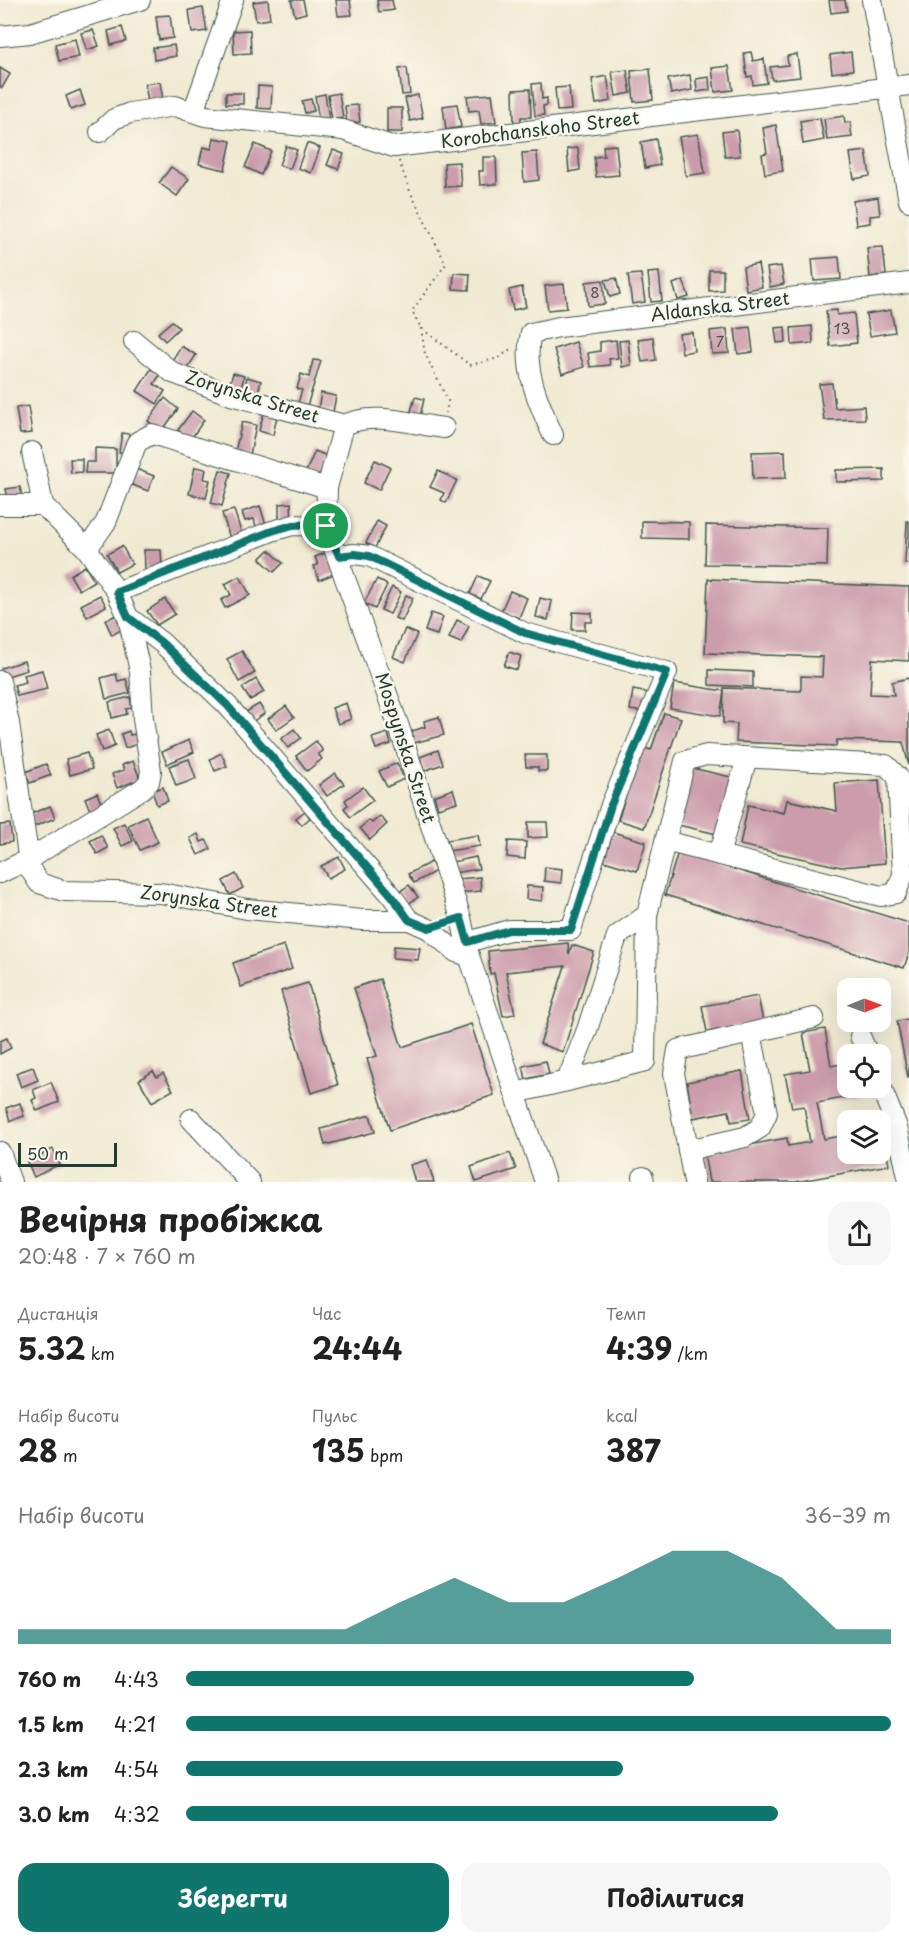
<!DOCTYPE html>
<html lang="uk">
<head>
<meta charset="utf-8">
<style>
	:root { --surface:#fff; --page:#f6f6f6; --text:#222; --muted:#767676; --accent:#0f766e }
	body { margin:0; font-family:"Playpen Sans",sans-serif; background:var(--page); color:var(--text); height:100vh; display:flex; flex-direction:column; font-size:22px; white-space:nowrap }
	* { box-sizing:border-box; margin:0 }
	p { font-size:20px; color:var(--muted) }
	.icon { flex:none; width:33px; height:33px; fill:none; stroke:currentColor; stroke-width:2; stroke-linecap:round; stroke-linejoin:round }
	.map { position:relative; height:1182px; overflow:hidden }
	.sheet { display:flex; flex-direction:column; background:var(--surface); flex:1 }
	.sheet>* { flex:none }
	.needle { width:39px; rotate:89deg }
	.controls { position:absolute; left:837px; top:978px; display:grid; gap:12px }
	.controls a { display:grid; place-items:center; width:54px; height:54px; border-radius:12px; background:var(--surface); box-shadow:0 6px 24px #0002; font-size:30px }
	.scale { position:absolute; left:18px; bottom:15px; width:99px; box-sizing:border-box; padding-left:6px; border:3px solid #1f3d34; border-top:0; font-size:16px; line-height:21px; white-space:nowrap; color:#1f3d34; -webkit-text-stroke:4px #fbf7ec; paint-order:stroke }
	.pin { position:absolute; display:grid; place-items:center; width:51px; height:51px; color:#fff; margin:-26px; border:3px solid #fff; border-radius:50%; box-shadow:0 2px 6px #0007 }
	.round { display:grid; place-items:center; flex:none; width:63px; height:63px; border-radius:18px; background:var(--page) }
	.headline { display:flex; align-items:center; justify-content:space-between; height:102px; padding:0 18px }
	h1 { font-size:33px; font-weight:700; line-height:45px }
	.stats { display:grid; grid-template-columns:repeat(3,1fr); gap:9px; height:102px; padding:6px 18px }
	.stats div { display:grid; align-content:center }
	.stats b { font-size:30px; font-weight:700 }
	.stats small { font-size:16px; font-weight:400 }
	.stats p { font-size:16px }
	.chart { height:168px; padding:12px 18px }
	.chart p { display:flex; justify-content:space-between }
	.chart svg { width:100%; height:108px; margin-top:6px; fill:var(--accent); opacity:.7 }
	.button { display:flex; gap:12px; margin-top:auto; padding:12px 18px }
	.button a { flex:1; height:69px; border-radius:18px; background:var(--accent); color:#fff; font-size:24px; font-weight:700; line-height:69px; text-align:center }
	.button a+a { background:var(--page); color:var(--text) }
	ul { padding:0 18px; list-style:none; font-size:20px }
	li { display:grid; grid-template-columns:96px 72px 1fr; align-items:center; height:45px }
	li i { height:15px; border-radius:8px; background:var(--accent) }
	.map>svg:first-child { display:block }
	.building { fill:#cc9cac }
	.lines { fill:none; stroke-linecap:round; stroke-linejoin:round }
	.minor-casing { stroke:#3e574c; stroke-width:22 }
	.path { stroke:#3e574c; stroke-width:2; stroke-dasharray:1.5 4.5; stroke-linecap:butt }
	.minor { stroke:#fff; stroke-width:20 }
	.route-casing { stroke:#fff; stroke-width:12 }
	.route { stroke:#0f766e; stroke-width:8 }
	.labels { text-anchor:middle; stroke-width:5; stroke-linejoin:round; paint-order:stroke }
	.number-label { font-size:15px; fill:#4a5552 }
	.street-label { font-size:18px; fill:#1f3d34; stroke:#fbf7ec }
</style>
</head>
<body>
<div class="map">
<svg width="909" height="1182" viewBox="0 0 909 1182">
	<rect width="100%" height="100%" fill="#fbf7ec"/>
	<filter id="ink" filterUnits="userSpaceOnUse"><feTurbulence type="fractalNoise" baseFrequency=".0167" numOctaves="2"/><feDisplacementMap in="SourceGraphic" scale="12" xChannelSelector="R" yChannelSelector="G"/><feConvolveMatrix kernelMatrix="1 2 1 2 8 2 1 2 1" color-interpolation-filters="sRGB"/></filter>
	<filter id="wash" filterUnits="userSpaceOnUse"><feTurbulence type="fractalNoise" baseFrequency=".008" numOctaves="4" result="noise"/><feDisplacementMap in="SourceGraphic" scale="24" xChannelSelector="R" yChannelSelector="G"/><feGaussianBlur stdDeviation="1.35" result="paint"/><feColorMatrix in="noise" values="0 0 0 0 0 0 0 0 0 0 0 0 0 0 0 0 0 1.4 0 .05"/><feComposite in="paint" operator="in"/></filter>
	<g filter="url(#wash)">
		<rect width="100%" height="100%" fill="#f0ead2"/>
		<g id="blocks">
			<g class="building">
				<path d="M268,0L270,19L256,21L253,2Z"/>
				<path d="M291,0H303L306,13L295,16Z"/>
				<path d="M336,0H350L352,15L338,16Z"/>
				<path d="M377,0H392L394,10L379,12Z"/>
				<path d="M829,0H845L847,11L831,13Z"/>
				<path d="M203,8L207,31L192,33L189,10Z"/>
				<path d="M170,15L173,38L159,40L156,16Z"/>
				<path d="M122,27L126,41L111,45L108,31Z"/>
				<path d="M93,30L99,46L87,50L81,33Z"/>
				<path d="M250,30L251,53L234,54L233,31Z"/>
				<path d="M75,39L79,57L59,61L55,44Z"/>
				<path d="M174,45L176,56L154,60L153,48Z"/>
				<path d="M751,52L753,61L764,59L767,83L753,85L752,76L747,77L744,53Z"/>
				<path d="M851,52L853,70L832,73L830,55Z"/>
				<path d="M797,54L800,77L772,80L770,67L788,65L787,56Z"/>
				<path d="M729,66L733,90L715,92L712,68Z"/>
				<path d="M0,68L10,74L2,88L0,86Z"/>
				<path d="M407,68L410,94L402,95L399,69Z"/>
				<path d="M650,69L653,100L634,102L631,71Z"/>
				<path d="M627,70L631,93L616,96L612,72Z"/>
				<path d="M690,75L692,90L671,94L668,79Z"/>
				<path d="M607,76L611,101L596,104L592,79Z"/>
				<path d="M709,77L710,90L697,92L696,79Z"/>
				<path d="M160,82L163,100L148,102L145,84Z"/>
				<path d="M541,83L542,99L547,98V105L543,106L544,115L535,116L532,84Z"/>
				<path d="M258,86L272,87L271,109L257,108Z"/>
				<path d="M569,87L571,110L557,111L555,88Z"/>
				<path d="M530,89L531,117H521V123H514L513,90Z"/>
				<path d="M80,90L85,105L71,110L66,96Z"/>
				<rect x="226" y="93" width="17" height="11"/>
				<path d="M339,93L343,118L332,120L328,95Z"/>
				<path d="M325,94L329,119L319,120L315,96Z"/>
				<path d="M492,94L496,122L481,124L479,110L469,111L467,96Z"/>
				<path d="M418,95L423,118L410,121L405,98Z"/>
				<path d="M311,99L314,111L305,113L302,101Z"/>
				<path d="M457,104L461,127L446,130L443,106Z"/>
				<path d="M358,105L360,122L347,123L345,106Z"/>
				<rect x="387" y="108" width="15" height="24"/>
				<path d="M844,116L845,123L850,122L852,137L827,140L824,119Z"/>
				<path d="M820,118L824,140L803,144L800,121Z"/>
				<path d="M776,125L783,171L765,174L762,154L767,153L763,128Z"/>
				<path d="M737,130L740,156L725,157L722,132Z"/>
				<path d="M698,134L705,173L686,176L679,137Z"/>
				<path d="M214,138L231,141L225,170L199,164L203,147L212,149Z"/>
				<path d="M656,139L660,165L645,168L641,142Z"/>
				<path d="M307,143L320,148L311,173L298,168Z"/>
				<path d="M255,144L271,151L261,175L245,167Z"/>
				<path d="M616,145L619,175L596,177L594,157L604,156L603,146Z"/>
				<path d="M286,146L297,150L290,169L279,165Z"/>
				<path d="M578,148L580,170L569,172L567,149Z"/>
				<path d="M333,150L344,154L338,169L327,165Z"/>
				<path d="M866,151L870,176L854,179L850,153Z"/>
				<path d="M537,152L539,180L524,182L522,153Z"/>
				<path d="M483,157H496L497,184L480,185L479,171H483Z"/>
				<path d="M459,162L461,186L445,187L444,163Z"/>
				<path d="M171,167L189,179L177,196L159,183Z"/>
				<path d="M878,197L880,215L870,216V223L856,225L853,201Z"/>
				<path d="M883,247L886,275L870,277L867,248Z"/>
				<path d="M839,257L841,279L814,281L812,259Z"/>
				<path d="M758,264L762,287L746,290L743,267Z"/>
				<path d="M781,266L784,284L770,287L767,268Z"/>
				<path d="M709,270H723V290L709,291Z"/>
				<path d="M659,272L662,301L651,302L648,273Z"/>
				<path d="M454,273L470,274L469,290L453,289Z"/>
				<path d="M641,274L645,302L632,304L628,275Z"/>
				<path d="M616,278L620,294L610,297L605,280Z"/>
				<path d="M603,280L605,304L588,306L586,282Z"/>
				<path d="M683,280L689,297L678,300L673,284Z"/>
				<path d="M564,284L567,308L548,310L545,286Z"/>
				<path d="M522,287L526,307L513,310L509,290Z"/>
				<path d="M837,310V315L854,313L857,343L830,346L826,311Z"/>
				<path d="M891,310L895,332L870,336L866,314Z"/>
				<path d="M172,321L179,328L165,341L158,333Z"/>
				<path d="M812,326L813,343L792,345L791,328Z"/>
				<path d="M750,327L753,352L738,354L735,329Z"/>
				<path d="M785,327L786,342L777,343L775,328Z"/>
				<path d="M727,329L729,353L712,354L710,331Z"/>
				<path d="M692,332L694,351L682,353L679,334Z"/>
				<path d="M653,337L656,360L642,362L638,339Z"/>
				<path d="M616,340L618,358L609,359L610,365L590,367L588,353L600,351V342Z"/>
				<path d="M628,340L631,365L622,367L619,341Z"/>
				<path d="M576,342L584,367L562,374L554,349Z"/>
				<path d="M181,346L196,355L185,372L171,362Z"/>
				<path d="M313,360L321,361L307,406L298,403L302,390L297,389L301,374L309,377Z"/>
				<path d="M151,369L160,375L154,384L165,391L157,404L137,391Z"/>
				<path d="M233,373L244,376L240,393L228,390Z"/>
				<path d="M247,377L261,381L257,396L243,393Z"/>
				<path d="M832,383L835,408L864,406L865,419L824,420L819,384Z"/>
				<path d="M321,393L336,396L333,412L318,409Z"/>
				<path d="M415,397L424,399L420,417L410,415Z"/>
				<path d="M165,398L178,409L162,431L148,421Z"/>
				<path d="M28,406L32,433L20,434L16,408Z"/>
				<path d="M192,411L204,420L191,439L178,430Z"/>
				<path d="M264,412L277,416L273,435L259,431Z"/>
				<path d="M242,422L256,425L250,455L235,452Z"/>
				<path d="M122,433L134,435L130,454L119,452Z"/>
				<path d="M95,448L116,449V473H85L86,462H95Z"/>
				<path d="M315,451L327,456L318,479L305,474Z"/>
				<path d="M785,451L786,478L753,479L752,452Z"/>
				<path d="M70,459H82V472L71,473Z"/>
				<path d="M375,460L390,467L379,490L364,483Z"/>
				<path d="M195,467L206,469L204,479L210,480L206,498L189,494Z"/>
				<path d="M136,469L154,476L148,491L130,484Z"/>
				<path d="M884,469V481L836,482V470Z"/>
				<path d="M220,470L231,473L222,506L211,503Z"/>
				<path d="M438,471L457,480L446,503L441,500L444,493L430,487Z"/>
				<path d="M20,487L22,496L8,498L6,489Z"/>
				<path d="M291,503L292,521H279V504Z"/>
				<path d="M260,506L267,528L257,531L254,519L245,521L242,512Z"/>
				<path d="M234,510L244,541L232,545L222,513Z"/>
				<path d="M377,521L386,526L375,548L366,543Z"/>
				<path d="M642,521L689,522V539L642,538Z"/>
				<path d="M907,521H909V564H905Z"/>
				<path d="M706,525L828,528L827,566L705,564Z"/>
				<path d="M122,546L132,564L117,572L107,554Z"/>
				<path d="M144,550H161L162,569H145Z"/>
				<path d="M269,550L283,563L274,572L260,559Z"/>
				<path d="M328,552L336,573L319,580L314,566L318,565L315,557Z"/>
				<path d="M85,566L94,581L79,590L70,575Z"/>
				<path d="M240,576L250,595L225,608L221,600L231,595L225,584Z"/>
				<path d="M478,576L490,581L481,599L470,594Z"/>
				<path d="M377,579L387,585L375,609L364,603Z"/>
				<path d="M708,579L909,587V661L872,659L870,694L894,695L892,682L909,678V766L903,742L837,740L836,746L736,742L737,724L723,723L724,688L801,691V676L822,677L823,657L705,653Z"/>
				<path d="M392,587L401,592L390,614L381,610Z"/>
				<path d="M510,591L527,598L519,618L501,611Z"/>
				<path d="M100,595L106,606L87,617L81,605Z"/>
				<path d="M406,595L413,598L402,621L395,618Z"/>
				<path d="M540,598L552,601L548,620L536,617Z"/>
				<path d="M165,599L175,614L157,625L147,611Z"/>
				<path d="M573,612L592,613V622H585V630H572Z"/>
				<path d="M431,613L443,617L437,635L425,631Z"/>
				<path d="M117,615L123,629L112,635L105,620Z"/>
				<path d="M457,620L469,626L461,643L449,638Z"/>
				<path d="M405,629L417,634L405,662L393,657Z"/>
				<path d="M242,651L255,673L239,682L227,659Z"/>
				<path d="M509,652L521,656L517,670L504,666Z"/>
				<path d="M24,661L27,670L4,677L1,668Z"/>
				<path d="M42,670L47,689L17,696L14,685L26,682L24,675Z"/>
				<path d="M709,670L753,672V687L709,685Z"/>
				<path d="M116,674L118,681L126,679L130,693L106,699L101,678Z"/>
				<path d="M256,679L264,692L250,700L242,688Z"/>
				<path d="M674,683L724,691L720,716L670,708Z"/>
				<path d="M633,690L649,693L646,712L630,710Z"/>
				<path d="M130,697L132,708L126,709L127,714L112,718L109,702Z"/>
				<path d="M346,703L351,719L338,724L332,708Z"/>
				<path d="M259,704L265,713L252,722L246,712Z"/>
				<path d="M286,706L294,717L276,730L268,719Z"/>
				<path d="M664,713L681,718L644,828L618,820L642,747L651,750Z"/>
				<path d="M439,717L444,735L414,743L412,731L425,727L424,721Z"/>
				<path d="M294,729L301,738L288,748L281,739Z"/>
				<path d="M109,730L115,746L102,751L96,735Z"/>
				<path d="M129,731L130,735L135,734L138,744L125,748L121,734Z"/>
				<path d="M388,733L391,744L376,749L372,738Z"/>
				<path d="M189,740L194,752L167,764L162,752Z"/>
				<path d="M316,741L323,751L318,754L322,759L307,771L296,756Z"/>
				<path d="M438,750L443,764L424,771L420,757Z"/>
				<path d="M87,753L92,769L70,775L66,759Z"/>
				<path d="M221,753L227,766L215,771L210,759Z"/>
				<path d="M525,755H547V771H538V767H526Z"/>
				<path d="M189,759L196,779L176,786L169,766Z"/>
				<path d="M133,761L140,779L117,788L112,774L124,770L122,765Z"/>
				<path d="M397,763L404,779L387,787L379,771Z"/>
				<path d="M46,764L51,775L30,783L25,772Z"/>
				<path d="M692,768L731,777L717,834L678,825Z"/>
				<path d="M335,773L344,784L327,796L319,785Z"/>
				<path d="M879,780L885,863L841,867L740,845L748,805L784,813L787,800L837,811L835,783Z"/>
				<path d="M163,787L168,801L157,805L152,791Z"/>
				<path d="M363,787L373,800L350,817L344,808L348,805L345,800Z"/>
				<path d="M453,789L457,802L438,808L434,796Z"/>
				<path d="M97,793L103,808L91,813L85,798Z"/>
				<path d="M50,806L55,818L33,827L28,815Z"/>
				<path d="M305,811L310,818L302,825L296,818Z"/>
				<path d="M146,816L158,842L140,850L128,825Z"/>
				<path d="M380,816L387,824L370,840L360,828L369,820L372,823Z"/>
				<path d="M528,822H547L548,837L528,838Z"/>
				<path d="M124,823L133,841L122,846L113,828Z"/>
				<path d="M10,824L12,842L0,844V825Z"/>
				<path d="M613,832L646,842L637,871L604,861Z"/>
				<path d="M198,834L201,842L206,840L211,849L198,855L190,838Z"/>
				<path d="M101,835L108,848L97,854L90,841Z"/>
				<path d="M478,835L480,846L449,851L447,840Z"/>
				<path d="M508,841L526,842L525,859L507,857Z"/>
				<path d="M678,852L909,923V953L904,968L665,895Z"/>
				<path d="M339,857L345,869L328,878L321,866Z"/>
				<path d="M476,857L479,869L454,873L452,862Z"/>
				<path d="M431,862L436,871L414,883L408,874Z"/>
				<path d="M545,867L562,869L561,883L544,881Z"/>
				<path d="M236,874L243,888L230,895L223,881Z"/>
				<path d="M480,877L481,891L459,893L458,879Z"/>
				<path d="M409,885L418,897L408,904L399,892Z"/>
				<path d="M527,886L543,887L542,901L526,899Z"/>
				<path d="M568,943L569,954L572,945L594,952L563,1052L540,1044L565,966L506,972L515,1014L503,1016L494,973L490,974L488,951Z"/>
				<path d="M284,945L292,969L241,987L233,963Z"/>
				<path d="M394,946L420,948L418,960L393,958Z"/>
				<path d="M380,979L402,1047L471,1024L494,1095L390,1130L367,1059L377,1056L354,988Z"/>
				<path d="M308,983L338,1085L311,1093L281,991Z"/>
				<path d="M758,996L763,1022L707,1032L702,1006Z"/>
				<path d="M909,1019V1076L908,1077L897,1021Z"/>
				<path d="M825,1029L831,1066L848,1063V1088H863L864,1094L817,1103L824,1139L848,1135V1154H880V1129H883L889,1165L795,1182H709L704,1153L787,1138L788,1146L810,1142L804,1106L792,1108L785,1074L810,1070L803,1033Z"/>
				<path d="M7,1038L11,1048L0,1054V1041Z"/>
				<path d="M546,1061L549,1074L526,1079L523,1066Z"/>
				<path d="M33,1067L38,1080L21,1087L16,1073Z"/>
				<path d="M153,1071L157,1077L163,1073L173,1090L152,1102L139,1080Z"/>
				<path d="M742,1071L750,1119L731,1122L729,1111L693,1118L687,1082Z"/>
				<path d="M51,1082L59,1102L37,1111L32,1100L36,1098L33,1090Z"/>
				<path d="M20,1103L24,1116L10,1121L6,1108Z"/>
				<path d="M370,1115L375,1132L325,1145L321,1129Z"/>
				<path d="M53,1149L60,1164L34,1177L27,1162Z"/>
				<path d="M510,1153L516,1169L476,1182L471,1167Z"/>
				<path d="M427,1160L434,1182H415L410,1165Z"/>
			</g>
		</g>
	</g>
	<g filter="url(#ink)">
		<use href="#blocks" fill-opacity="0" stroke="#3e574c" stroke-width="1.5"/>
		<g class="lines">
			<g class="minor-casing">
				<g id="minor">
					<path d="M872,0L909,201"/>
					<path d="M0,36L30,33L140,0"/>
					<path d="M193,112L233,0"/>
					<path d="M100,132L114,119L130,113L175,106L205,116L343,130L394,147L909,85"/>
					<path d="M134,341L173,373L231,395L344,425"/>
					<path d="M344,425L327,488L326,526L399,727L461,918L469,956L545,1182"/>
					<path d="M344,425C375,411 411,424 444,428"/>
					<path d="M553,435C539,404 522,368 531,333L559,327L909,283"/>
					<path d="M32,452L43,505"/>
					<path d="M0,505H43L87,549L117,592L128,617L162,643L227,705L392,896L409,920"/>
					<path d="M87,549L106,522L137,442L152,434L327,488"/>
					<path d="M339,556L354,554L369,556L525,633L667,672L611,805L571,930H509L468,942"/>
					<path d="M117,592L272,531L293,525L326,526"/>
					<path d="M0,681L9,723L30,869L39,883L64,891L161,893L247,909L362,920H409L429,929L456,952L469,956"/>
					<path d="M719,855L747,758"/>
					<path d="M0,873L29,859L142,789L149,782L151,771L143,719L140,671L128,617"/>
					<path d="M860,1036L868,1054"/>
					<path d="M567,1081L645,1061L647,915"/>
					<path d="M880,1085L897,1127L909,1181"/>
					<path d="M515,1093L567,1081L587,1030L617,936L647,915L685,761L706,755L886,765L898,777L903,875L896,893L881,896L665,841"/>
					<path d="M191,1119L250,1182"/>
					<path d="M688,1150L745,1137L760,1128L767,1113L751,1033"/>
					<path d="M0,1152L11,1182"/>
					<path d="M643,1177L644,1182"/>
					<path d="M694,1182L674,1073L678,1050L814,1018"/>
				</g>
			</g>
			<g class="path">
				<path d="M399,161L410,191L446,264L412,311L421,328L470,365L499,358L512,348"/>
				<path d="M421,328L425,354L448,401L446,413"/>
			</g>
			<use href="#minor" class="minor"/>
		</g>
	</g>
	<g class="lines" filter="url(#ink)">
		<g class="route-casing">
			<path id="route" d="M312,524L326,526L339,556L354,554L369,556L525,633L667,672L611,805L571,930H509L468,942L461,918L429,928L409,920L392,896L227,705L162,643L128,617L117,592L272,531L293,525Z"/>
		</g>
		<use href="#route" class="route"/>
	</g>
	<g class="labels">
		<g class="number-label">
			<text x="595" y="298">8</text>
			<text x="842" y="334">13</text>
			<text x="720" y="347">7</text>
		</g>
		<g class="street-label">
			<text transform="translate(540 130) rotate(-7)" y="6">Korobchanskoho Street</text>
			<text transform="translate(720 307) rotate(-7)" y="6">Aldanska Street</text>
			<text transform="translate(252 397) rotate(17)" y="6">Zorynska Street</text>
			<text transform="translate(405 748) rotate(72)" y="6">Mospynska Street</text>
			<text transform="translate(209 902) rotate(8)" y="6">Zorynska Street</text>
		</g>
	</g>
</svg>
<div class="controls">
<a><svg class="needle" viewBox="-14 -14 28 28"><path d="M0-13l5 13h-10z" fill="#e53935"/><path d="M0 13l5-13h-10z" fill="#767676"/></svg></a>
<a><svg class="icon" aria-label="locate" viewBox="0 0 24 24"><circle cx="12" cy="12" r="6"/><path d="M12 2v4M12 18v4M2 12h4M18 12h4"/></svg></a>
<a><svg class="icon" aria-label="layers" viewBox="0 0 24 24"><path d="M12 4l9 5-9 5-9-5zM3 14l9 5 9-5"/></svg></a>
</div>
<div class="scale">50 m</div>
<div class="pin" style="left:326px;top:526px;background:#1e9e55"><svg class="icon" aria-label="arrive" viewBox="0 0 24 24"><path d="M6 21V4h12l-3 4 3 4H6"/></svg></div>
</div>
<section class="sheet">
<div class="headline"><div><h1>Вечірня пробіжка</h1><p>20:48 · 7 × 760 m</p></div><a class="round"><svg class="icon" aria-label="share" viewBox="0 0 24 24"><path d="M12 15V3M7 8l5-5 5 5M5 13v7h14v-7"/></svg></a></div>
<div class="stats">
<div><p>Дистанція</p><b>5.32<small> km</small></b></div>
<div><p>Час</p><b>24:44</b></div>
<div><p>Темп</p><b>4:39<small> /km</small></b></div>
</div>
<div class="stats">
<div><p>Набір висоти</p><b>28<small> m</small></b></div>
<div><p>Пульс</p><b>135<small> bpm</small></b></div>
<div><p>kcal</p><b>387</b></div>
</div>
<div class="chart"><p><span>Набір висоти</span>36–39 m</p>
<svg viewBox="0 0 160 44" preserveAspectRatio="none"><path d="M0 44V38L10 38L20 38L30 38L40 38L50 38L60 38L70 27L80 17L90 27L100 27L110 17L120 6L130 6L140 17L150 38L160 38V44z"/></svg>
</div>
<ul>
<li><b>760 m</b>4:43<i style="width:72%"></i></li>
<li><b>1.5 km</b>4:21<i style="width:100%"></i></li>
<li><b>2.3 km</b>4:54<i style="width:62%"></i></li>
<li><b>3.0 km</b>4:32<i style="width:84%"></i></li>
</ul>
<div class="button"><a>Зберегти</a><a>Поділитися</a></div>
</section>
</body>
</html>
